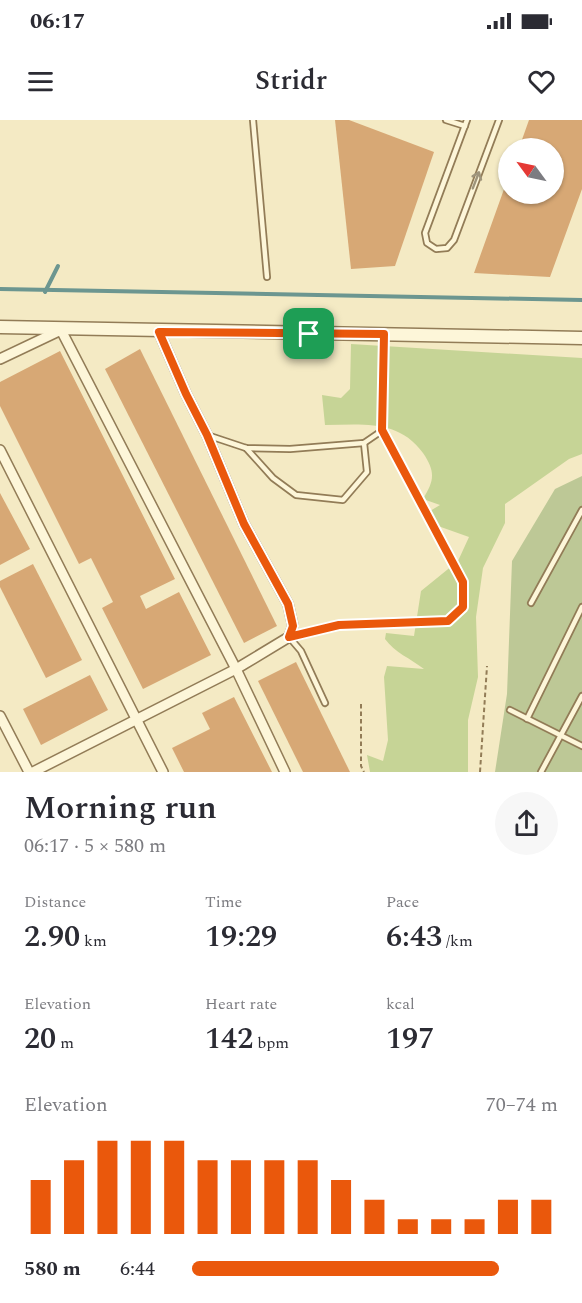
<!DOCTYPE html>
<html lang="en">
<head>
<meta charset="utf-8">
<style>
	:root { --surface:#fff; --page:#f7f7f7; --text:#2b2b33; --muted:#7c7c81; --accent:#ea580c }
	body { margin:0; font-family:Spectral,serif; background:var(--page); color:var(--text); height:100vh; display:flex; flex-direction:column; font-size:22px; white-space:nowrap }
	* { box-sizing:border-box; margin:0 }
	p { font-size:20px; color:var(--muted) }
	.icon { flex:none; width:33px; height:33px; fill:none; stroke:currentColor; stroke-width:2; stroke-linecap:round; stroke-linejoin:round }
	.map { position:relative; height:652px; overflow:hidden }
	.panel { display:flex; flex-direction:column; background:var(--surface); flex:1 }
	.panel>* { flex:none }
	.needle { width:39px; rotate:303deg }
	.tools { position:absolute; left:498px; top:18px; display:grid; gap:12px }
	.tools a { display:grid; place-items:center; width:66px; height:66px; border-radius:50%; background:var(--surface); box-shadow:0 2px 4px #0004; font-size:30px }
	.pin { position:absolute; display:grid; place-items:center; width:51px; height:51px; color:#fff; margin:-26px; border-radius:12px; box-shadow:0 3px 9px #0006 }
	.round { display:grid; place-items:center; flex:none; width:63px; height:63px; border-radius:32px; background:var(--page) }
	.head { display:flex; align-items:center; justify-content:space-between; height:102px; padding:0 24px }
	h1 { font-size:33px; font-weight:600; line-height:45px }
	.metrics { display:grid; grid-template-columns:repeat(3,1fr); gap:9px; height:102px; padding:6px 24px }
	.metrics div { display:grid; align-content:center }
	.metrics b { font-size:30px; font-weight:600 }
	.metrics small { font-size:16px; font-weight:400 }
	.metrics p { font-size:16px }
	.chart { height:168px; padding:12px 24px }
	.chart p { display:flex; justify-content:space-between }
	.chart svg { width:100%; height:108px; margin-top:6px; stroke:var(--accent); stroke-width:6 }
	ul { padding:0 24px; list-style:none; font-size:20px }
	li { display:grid; grid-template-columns:96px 72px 1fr; align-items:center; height:45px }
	li i { height:15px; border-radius:8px; background:var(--accent) }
	.status { display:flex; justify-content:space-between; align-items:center; height:42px; padding:0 30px; background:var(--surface); direction:ltr }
	.status svg { height:16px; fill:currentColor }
	header { display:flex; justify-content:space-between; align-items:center; height:78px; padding:0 24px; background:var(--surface); font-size:27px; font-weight:600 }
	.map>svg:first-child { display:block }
	.green { fill:#c6d496 }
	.cemetery { fill:#bdc896 }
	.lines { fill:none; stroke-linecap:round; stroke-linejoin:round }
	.stream { stroke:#6c9690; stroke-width:4 }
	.building { fill:#d7a875 }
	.service-casing { stroke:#927c57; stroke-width:8 }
	.minor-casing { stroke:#927c57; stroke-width:12 }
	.tertiary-casing { stroke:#927c57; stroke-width:15 }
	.path { stroke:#927c57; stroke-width:2; stroke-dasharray:4.5 3; stroke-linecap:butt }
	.service { stroke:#fdf6d9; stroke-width:4.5 }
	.minor { stroke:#fdf6d9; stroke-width:9 }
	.tertiary { stroke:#fdf6d9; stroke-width:12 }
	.oneway { stroke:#9e947b }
	.route-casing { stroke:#fff; stroke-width:12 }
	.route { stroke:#ea580c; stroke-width:8 }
</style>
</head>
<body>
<div class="status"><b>06:17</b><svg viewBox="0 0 49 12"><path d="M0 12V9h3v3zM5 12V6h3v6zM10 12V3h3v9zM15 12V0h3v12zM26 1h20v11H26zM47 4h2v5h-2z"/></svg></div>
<header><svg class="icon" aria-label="menu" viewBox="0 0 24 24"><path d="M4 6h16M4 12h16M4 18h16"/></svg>Stridr<svg class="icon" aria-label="heart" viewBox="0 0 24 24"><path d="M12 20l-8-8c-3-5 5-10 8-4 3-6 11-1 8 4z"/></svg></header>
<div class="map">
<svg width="582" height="652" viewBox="0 0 582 652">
	<rect width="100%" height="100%" fill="#f4eac4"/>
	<path class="green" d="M351,224L582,238V334L569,339L505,384V403L483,448L476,497L478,557L468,600V652H370L367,635L383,641L388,620L384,557L387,546L424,549C410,538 395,533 385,519L386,513L414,516L421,471L458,441L469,417L424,401L425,394L440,385L423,379C434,361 436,352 423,333C398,299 363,305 325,305L322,275L341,278L350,269Z"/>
	<path class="cemetery" d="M582,356V652H495L507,574L512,441L555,369Z"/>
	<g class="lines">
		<g class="stream">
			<path d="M0,169L582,180"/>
			<path d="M45,172L58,146"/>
		</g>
	</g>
	<g class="building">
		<path d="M335,0H349L434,32L395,146L351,149Z"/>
		<path d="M529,0H582V69L550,157L474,153L508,58V74H554V28H519Z"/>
		<path d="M140,229L277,506L244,523L105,249Z"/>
		<path d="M60,231L175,459L140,476L146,489L179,472L211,535L143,569L102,488L113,482L91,438L79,444L0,286V262Z"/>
		<path d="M0,373L30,429L0,445Z"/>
		<path d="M33,444L82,540L46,558L0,467V461Z"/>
		<path d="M296,542L350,652H303L258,561Z"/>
		<path d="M90,555L108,590L41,625L23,589Z"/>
		<path d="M234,577L272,652H184L172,628L210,609L202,593Z"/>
	</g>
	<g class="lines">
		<g class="service-casing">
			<g id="service">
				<path d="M253,0L267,157"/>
				<path d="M446,0L465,6"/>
				<path d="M467,0L425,113L427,123L436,129L447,128L454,120L499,0"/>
				<path d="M207,315L246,328L290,329L364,323L383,310L384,216"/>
				<path d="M246,328L273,358L296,375L343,380L367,352L364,323"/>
				<path d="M531,483L582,390"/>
				<path d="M325,583L301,531L289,517L339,505L448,501L463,487V462L383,310"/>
				<path d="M510,590L582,626"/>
				<path d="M527,599L582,487"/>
				<path d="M541,652L582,576"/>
			</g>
		</g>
		<g class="minor-casing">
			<g id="minor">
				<path d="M0,239L61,210L236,549L285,652"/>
				<path d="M0,330L163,652"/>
				<path d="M0,596L29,652"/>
				<path d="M33,652L236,549L289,517L293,506L288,484L244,404L207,315L186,274L159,212"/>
			</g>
		</g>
		<g class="tertiary-casing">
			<path id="tertiary" d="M0,207L582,218"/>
		</g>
		<g class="path">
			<path d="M361,584V646L364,652"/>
			<path d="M480,652L487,546"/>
		</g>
		<use href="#service" class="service"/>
		<use href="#minor" class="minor"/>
		<use href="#tertiary" class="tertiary"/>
	</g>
	<defs><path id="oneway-shaft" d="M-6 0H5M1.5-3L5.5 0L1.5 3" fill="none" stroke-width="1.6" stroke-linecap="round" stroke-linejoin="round" transform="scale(1.5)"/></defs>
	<use class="oneway" href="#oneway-shaft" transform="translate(476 60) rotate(-69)"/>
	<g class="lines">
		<g class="route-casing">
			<path id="route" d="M159,212L384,214L382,310L463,462V487L448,501L339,505L289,517L293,506L288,484L244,404L207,315L186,274Z"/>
		</g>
		<use href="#route" class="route"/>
	</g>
</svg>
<div class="tools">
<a><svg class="needle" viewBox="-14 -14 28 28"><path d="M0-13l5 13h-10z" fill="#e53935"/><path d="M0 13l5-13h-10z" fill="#7c7c81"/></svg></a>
</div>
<div class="pin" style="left:309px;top:214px;background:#1e9e55"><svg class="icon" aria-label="arrive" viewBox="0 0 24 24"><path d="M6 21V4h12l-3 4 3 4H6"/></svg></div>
</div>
<section class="panel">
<div class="head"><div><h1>Morning run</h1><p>06:17 · 5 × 580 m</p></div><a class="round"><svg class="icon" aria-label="share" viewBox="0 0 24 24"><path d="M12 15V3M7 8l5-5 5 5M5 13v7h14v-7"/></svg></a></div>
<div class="metrics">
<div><p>Distance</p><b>2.90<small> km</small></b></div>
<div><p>Time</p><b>19:29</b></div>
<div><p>Pace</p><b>6:43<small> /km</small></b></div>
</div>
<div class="metrics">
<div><p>Elevation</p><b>20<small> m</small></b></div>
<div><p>Heart rate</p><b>142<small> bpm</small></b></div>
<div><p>kcal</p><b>197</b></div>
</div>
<div class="chart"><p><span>Elevation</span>70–74 m</p>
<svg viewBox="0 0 160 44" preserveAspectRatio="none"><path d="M5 44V22M15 44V14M25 44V6M35 44V6M45 44V6M55 44V14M65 44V14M75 44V14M85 44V14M95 44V22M105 44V30M115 44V38M125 44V38M135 44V38M145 44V30M155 44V30"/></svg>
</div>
<ul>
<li><b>580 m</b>6:44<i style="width:84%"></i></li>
</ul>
</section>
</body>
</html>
